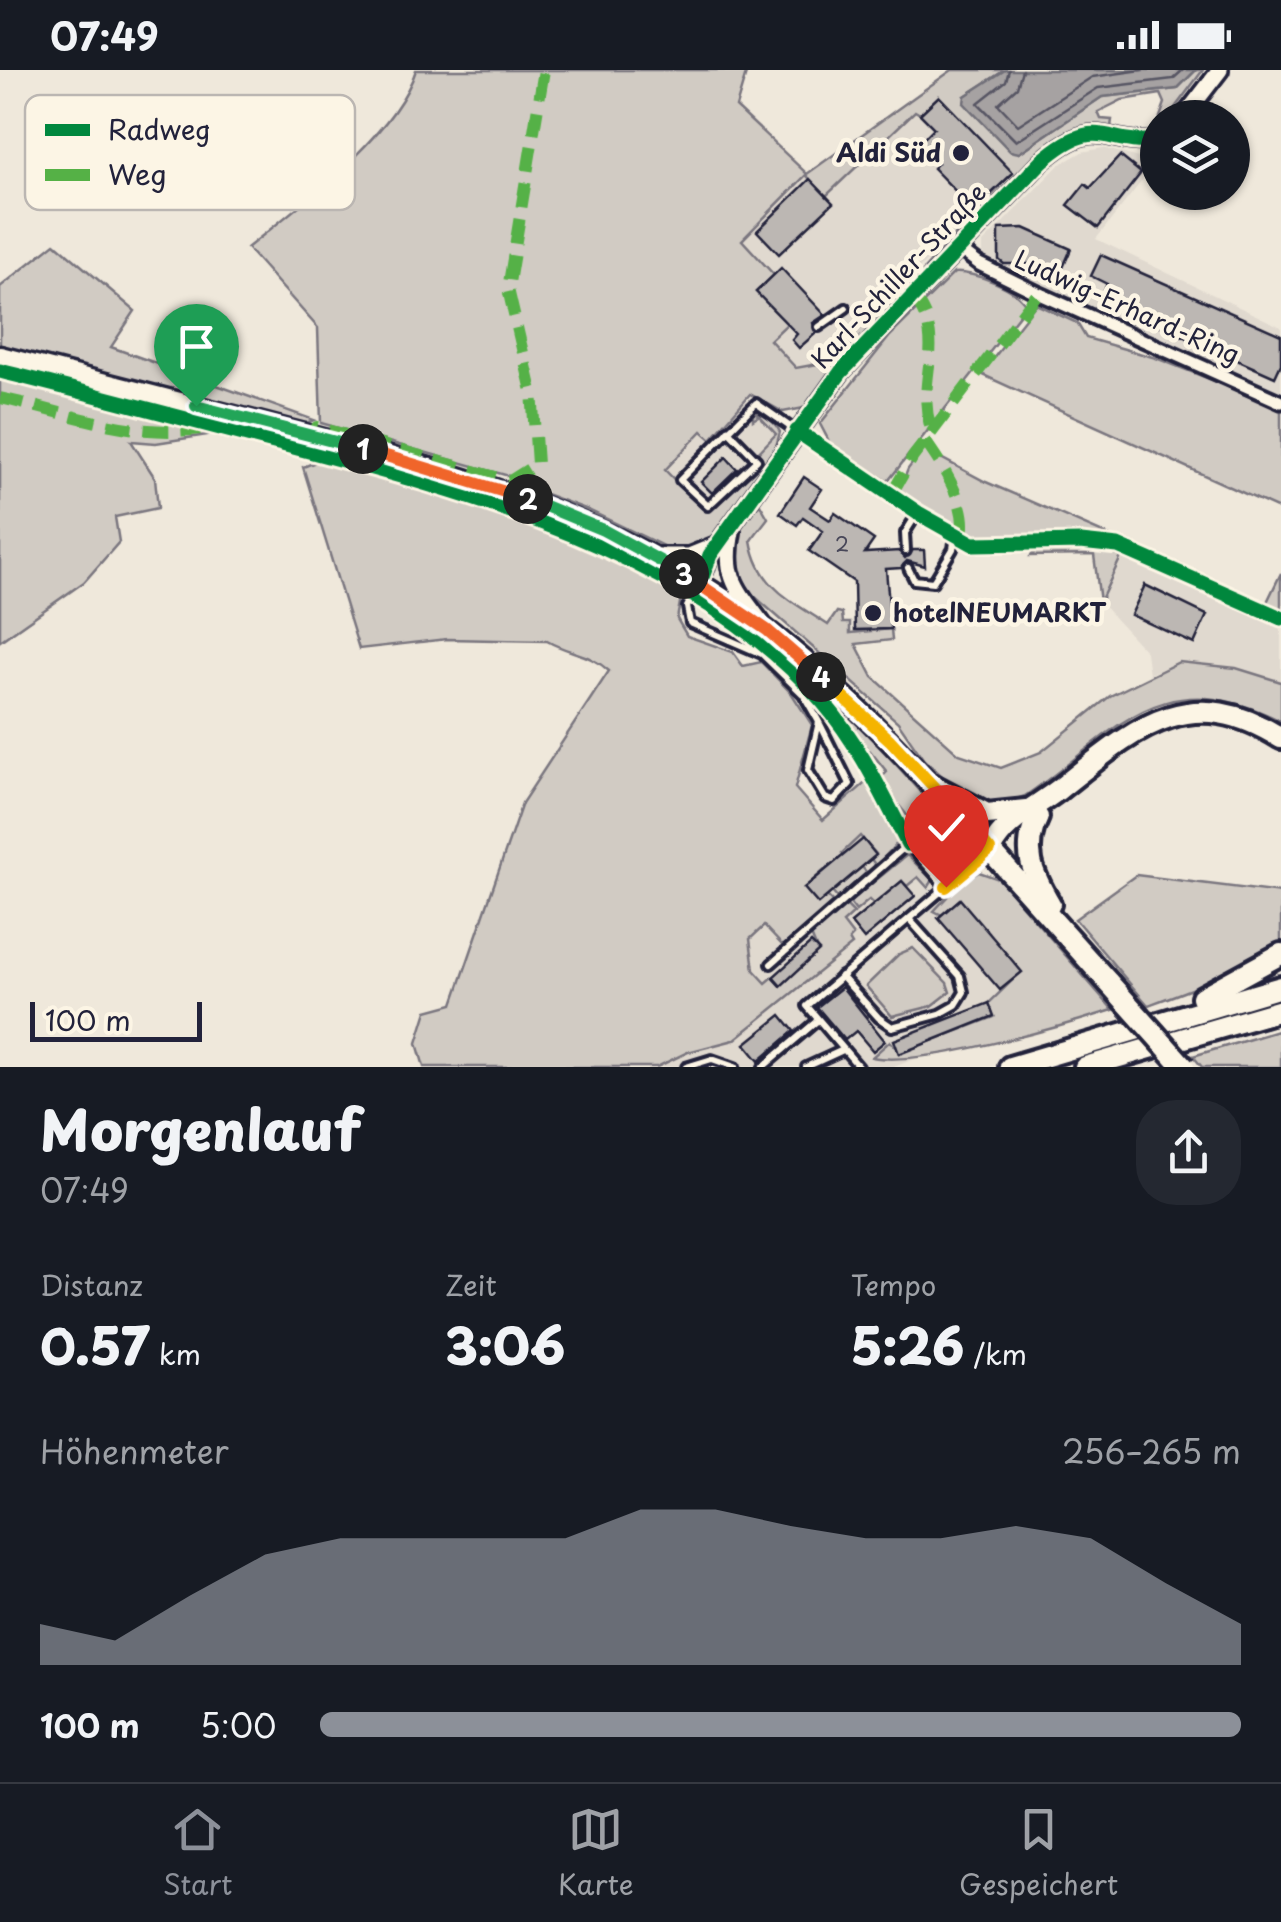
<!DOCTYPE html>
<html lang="de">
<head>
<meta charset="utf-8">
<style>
	:root { --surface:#171b24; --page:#242831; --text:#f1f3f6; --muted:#9ea1a6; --line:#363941; --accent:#8c9099 }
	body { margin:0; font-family:"Playpen Sans",sans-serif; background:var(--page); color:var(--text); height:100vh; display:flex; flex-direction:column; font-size:38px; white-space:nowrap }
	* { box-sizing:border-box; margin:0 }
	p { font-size:32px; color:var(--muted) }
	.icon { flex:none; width:55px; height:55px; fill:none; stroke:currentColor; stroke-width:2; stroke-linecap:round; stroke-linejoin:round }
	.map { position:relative; height:997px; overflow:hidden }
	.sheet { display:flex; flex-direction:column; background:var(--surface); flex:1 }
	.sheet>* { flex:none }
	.tools { position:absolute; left:1140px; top:30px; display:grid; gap:20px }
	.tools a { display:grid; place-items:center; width:110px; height:110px; border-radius:50%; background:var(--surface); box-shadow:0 2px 8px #0004; font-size:50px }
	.scale { position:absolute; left:30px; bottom:25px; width:172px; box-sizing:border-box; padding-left:10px; border:5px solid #22223b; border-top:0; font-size:28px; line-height:35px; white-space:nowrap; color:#22223b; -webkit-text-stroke:8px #fcf5e5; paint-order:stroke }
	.pin { position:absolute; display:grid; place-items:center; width:85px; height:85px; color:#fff; margin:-102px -42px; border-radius:50% 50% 50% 0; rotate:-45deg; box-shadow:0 0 10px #0007 }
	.pin .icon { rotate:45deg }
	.km { position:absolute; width:50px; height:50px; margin:-25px; border-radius:50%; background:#222; color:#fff; font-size:28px; line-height:50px; text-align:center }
	.round { display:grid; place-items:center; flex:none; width:105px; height:105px; border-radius:40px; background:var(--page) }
	.summary { display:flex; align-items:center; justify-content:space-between; height:170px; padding:0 40px }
	h1 { font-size:55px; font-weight:800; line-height:75px }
	.metrics { display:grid; grid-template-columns:repeat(3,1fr); gap:15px; height:170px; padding:10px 40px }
	.metrics div { display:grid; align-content:center }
	.metrics b { font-size:50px; font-weight:800 }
	.metrics small { font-size:28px; font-weight:400 }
	.metrics p { font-size:28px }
	.chart { height:280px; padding:20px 40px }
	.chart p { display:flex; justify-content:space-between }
	.chart svg { width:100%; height:180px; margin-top:10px; fill:var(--accent); opacity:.7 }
	ul { padding:0 40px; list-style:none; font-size:32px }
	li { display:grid; grid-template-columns:160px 120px 1fr; align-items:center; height:75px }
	li i { height:25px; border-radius:12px; background:var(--accent) }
	.status { display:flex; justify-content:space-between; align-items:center; height:70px; padding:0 50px; background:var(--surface); direction:ltr }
	.status svg { height:28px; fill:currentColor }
	.tabs { display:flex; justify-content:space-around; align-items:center; height:140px; border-top:2px solid var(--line); background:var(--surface); font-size:28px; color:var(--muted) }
	.tabs a { display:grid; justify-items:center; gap:5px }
	.tabs .current { color:var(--accent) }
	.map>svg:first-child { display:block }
	.built { fill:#e0d9cf }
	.green { fill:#d1cbc3; stroke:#7a767f; stroke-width:2.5 }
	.water { fill:#a6a2a2; stroke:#716f79; stroke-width:2.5 }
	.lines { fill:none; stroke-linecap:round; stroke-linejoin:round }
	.shore { stroke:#575564; stroke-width:2.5 }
	.building { fill:#bcb7b3; stroke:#22223b; stroke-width:2.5 }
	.lane-casing { stroke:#22223b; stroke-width:14 }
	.street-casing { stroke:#22223b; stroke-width:19 }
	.secondary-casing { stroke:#22223b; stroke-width:22 }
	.primary-casing { stroke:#22223b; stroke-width:25 }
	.highway-casing { stroke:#22223b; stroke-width:28 }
	.lane { stroke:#fcf5e5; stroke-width:6 }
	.street { stroke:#fcf5e5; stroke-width:11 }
	.secondary { stroke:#fcf5e5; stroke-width:15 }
	.primary { stroke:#fcf5e5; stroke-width:18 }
	.highway { stroke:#fcf5e5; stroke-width:20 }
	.highway-bridge-casing { stroke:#22223b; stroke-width:28; stroke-linecap:butt }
	.highway-bridge { stroke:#fcf5e5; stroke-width:20 }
	.quiet { stroke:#55b146; stroke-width:12; stroke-dasharray:25 12; stroke-linecap:butt }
	.cycleway-casing { stroke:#fcf5e5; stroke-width:21 }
	.cycleway { stroke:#00873e; stroke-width:15 }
	.split-1-casing { stroke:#fff; stroke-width:20 }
	.split-2-casing { stroke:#fff; stroke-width:20 }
	.split-3-casing { stroke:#fff; stroke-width:20 }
	.split-4-casing { stroke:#fff; stroke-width:20 }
	.split-5-casing { stroke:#fff; stroke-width:20 }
	.split-6-casing { stroke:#fff; stroke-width:20 }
	.split-1 { stroke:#22a559; stroke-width:12 }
	.split-2 { stroke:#f0652b; stroke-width:12 }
	.split-3 { stroke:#22a559; stroke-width:12 }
	.split-4 { stroke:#f0652b; stroke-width:12 }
	.split-5 { stroke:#f5b400; stroke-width:12 }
	.split-6 { stroke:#f5b400; stroke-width:12 }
	.poi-dot { fill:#22223b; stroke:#fcf5e5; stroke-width:4 }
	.labels { text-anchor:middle; stroke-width:9; stroke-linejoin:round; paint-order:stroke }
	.number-label { font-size:20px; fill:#484759 }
	.poi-label { font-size:25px; font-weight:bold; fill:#22223b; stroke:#fcf5e5; text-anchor:end }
	.street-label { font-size:25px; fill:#22223b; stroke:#fcf5e5 }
	.key { fill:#fcf5e5; stroke:#bbb6b2; stroke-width:2.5 }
	.key-label { font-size:28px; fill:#22223b }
</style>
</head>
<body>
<div class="status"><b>07:49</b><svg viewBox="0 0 49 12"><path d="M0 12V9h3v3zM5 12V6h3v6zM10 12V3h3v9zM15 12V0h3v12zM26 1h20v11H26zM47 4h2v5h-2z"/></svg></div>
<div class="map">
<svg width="1281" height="997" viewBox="0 0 1281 997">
	<rect width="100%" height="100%" fill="#efe8db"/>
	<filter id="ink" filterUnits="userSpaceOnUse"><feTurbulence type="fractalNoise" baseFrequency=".01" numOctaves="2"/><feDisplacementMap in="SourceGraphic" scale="20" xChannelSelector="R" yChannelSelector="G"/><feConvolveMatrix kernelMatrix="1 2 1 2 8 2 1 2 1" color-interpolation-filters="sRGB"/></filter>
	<g filter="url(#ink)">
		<g class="built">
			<path d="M932,14L1017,102L823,294L796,298L770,270L741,170L807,105Z"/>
			<path d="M1103,78L1156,93L1096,169L1281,257V323L1078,236L983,186V173L1059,95L1082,82Z"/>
			<path d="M746,330L759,343L754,349L759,345L776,363L757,384L761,389L751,403L716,439L708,441L664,400L703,361L712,369Z"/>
			<path d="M1102,480L1208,527L1281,552V612L1236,598L1179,592L1149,604L1146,582L1100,532L1094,485Z"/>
			<path d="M871,708L879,710L961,812L1083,922L894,997H657L688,982L754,900L745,829Z"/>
		</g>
		<g class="green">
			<path d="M416,0H747L736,37L807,104L952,0H1005L965,26L1019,83L1102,27L1177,19L1196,0H1203L1168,47H1160L1165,33L1161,24L1122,30L1098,42L1101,49L1112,50L1111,57C1028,57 989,164 924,199L1012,103L938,27L920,44L915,41L826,126L806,105L742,170L774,205L756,222L787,254L770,270L796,298L823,293L911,208L910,217L804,338L783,342L750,324L711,369L702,361L665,400L703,439L711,441L761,389L757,384L776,364L759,346L753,350V344C765,343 775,352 780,362L775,380L707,473L697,478L671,480L588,440L513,412L516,408L321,353L318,258L247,178C300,135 395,65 416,0Z"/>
			<path d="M55,173L135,241L111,277L314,350L304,354L0,276V217Z"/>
			<path d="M954,203C972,201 1019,218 1026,236L888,411L831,375L820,354L890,266Z"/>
			<path d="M1036,234L1077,253L1086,268L1156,288L1281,337V440L981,304Z"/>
			<path d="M0,308L220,363L156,373L131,371L155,408L158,438L115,447L119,472L84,512L0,571Z"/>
			<path d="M930,370L941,388L986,412L1266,534L1281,503V543L1116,471L968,466L899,421L908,399Z"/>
			<path d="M323,389C449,422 568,461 681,527L677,549L687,566L733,582L743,596L761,592L792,624L812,655L795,718L823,750L871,708L899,771L876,796L871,789L876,784L860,766L842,783L857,801L862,797L868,804L838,829L832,822L844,812L829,796L804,818L818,834L827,826L833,832L783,876L764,856L750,869L754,900L766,913L773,907L781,915L818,882L811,865L846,835L854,843L843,853L853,866L849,870L852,875L734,970L688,982L657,997H424L417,973L427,941L453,934L522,733L609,601C590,583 570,584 547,571L447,569L359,579L303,397Z"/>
			<path d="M760,434L768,448L751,470C759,518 791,530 828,555L837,542L842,543L843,553H850V563L891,559L892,570L856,574L873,607L959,684L1001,698L1041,682L1110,626L1179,592L1236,598L1281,612V651C1156,589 1117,664 1025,726L1008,732H982L957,719L924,690L898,652L745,518C727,492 736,453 760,434Z"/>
			<path d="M1038,479L1102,480L1121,487L1100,532L1094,485L1031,486Z"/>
			<path d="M705,533C760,540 924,723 964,771L968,781L951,801L879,710L887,702C836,636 776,578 705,533Z"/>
			<path d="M907,785L933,810L928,818L918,807L907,816L902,811L874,835L869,830L856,841L849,832Z"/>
			<path d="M979,802L999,809L1113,940C1054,959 920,997 872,987L890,971L900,983L994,947L989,933L1021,902L959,830L942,845L934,841L961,812Z"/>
			<path d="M1136,805L1281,823V872C1241,902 1195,918 1148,935L1075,849Z"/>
			<path d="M913,878L947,913L950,922L932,936L892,946L866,916L899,884Z"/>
			<path d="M1281,960V997H1202L1193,986Z"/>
		</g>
		<path class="water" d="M1005,0H1196L1177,19L1102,27L1019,83L1010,81L964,33L965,26Z"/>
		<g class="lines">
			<g class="shore">
				<path d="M1009,0L1006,11L978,33L1016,71L1098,18L1173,9L1183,0"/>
				<path d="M1022,0L1017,17L998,34L1018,55L1092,7L1142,0"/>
			</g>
		</g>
		<g class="building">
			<path d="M939,26L1013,103L974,140L933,98L938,93L919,73L934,58L920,44Z"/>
			<path d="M1120,86L1141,103L1098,158L1068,135L1085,114L1090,118Z"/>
			<path d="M810,109L833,133L779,184L757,161Z"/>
			<path d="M1024,158L1071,179L1059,207L1030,194H1004L999,190V159Z"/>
			<path d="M1101,185L1281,265V294L1275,307L1100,229L1107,214L1091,206Z"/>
			<path d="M781,198L825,245L813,253L816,263L799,278L792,270L797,264L756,222Z"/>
			<path d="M726,387L737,399L712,423L701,412Z"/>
			<path d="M804,407L822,419L810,437L830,450L835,443L874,470L865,483L899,481L905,488L913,480H924L925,496L907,491L901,498L886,499L891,559L855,560L854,512L809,481L823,461L803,447L797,455L780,443Z"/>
			<path d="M1145,515L1207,545L1194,574L1131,545Z"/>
			<path d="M863,769L876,785L818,834L804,818Z"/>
			<path d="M902,811L915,826L864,869L851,853Z"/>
			<path d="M960,829L1022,902L1000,920L938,848Z"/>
			<path d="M811,873L819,881L781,916L773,907Z"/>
			<path d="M842,917L885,971L873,981L856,961L845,970L817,937Z"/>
			<path d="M989,933L994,946L899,984L894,970Z"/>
			<path d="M781,945L794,961L759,991L745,974Z"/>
		</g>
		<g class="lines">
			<g class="lane-casing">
				<g id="lane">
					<path d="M819,257L846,238"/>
					<path d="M728,360L757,390L708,436L680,410L756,333L796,361"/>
					<path d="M906,481L905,463L917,444"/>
					<path d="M908,498L914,510L933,512L953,479L955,465"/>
					<path d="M698,516L687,537L690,553L762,584L803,624L819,652L808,700L825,728L834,731L850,714L819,652"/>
					<path d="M771,894L908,774L946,817"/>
					<path d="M841,906L879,948L892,957L940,944L956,935L964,922L960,906L909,849"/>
					<path d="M686,997L712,989L735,997"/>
					<path d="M763,997L817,951"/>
					<path d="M806,997L843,980"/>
					<path d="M859,997L807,936L987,782"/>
				</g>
			</g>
			<g class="street-casing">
				<g id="street">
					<path d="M958,178L979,194L1038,223L1281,332"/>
					<path d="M797,361L918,443L973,474L1081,472L1118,476L1281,548"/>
				</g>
			</g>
			<g class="secondary-casing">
				<g id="secondary">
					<path d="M1183,48L1220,0"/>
					<path d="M732,462C723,506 736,518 762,553"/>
					<path d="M655,486H689L716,475"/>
					<path d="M700,513L710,485L841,302L1042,91C1099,41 1104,78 1158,70"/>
				</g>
			</g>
			<g class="primary-casing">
				<path id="primary" d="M0,286C98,311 195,336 293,361C449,401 599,443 733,535C831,603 912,692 990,780"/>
			</g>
			<g class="highway-casing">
				<g id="highway">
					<path d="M932,715L987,744L1026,740"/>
					<path d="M1038,747C1021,780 1033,805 1050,834"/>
					<path d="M990,780C1005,751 1033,739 1058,720C1132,662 1186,608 1281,668"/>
					<path d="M990,780L1109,913"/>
					<path d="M1202,927L1281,884"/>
					<path d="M1010,997L1281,917"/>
					<path d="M1085,997L1281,940"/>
				</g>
			</g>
			<use href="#lane" class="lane"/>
			<use href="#street" class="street"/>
			<use href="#secondary" class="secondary"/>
			<use href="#primary" class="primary"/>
			<use href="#highway" class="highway"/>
			<g class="highway-bridge-casing">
				<path id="highway-bridge" d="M1109,913L1184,997"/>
			</g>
			<use href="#highway-bridge" class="highway-bridge"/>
			<g class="quiet">
				<path d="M912,225C951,273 913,308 932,362"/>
				<path d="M0,328C70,343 127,368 200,359"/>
				<path d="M925,371C942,395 971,438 961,468"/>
				<path d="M311,381L317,357L510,411L537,394L532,321L508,219L544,0"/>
				<path d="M891,425L913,387L1038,223"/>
			</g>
			<g class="cycleway-casing">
				<g id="cycleway">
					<path d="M0,301C93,324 185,349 278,373C462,421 693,481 823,632C860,675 882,724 908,774"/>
					<path d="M797,361L918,443L973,474L1081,472L1118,476L1281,548"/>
					<path d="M700,513L710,485L841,302L1042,91C1099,41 1104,78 1158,70"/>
				</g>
			</g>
			<use href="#cycleway" class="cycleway"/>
		</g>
	</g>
	<g class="lines" filter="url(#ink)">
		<g class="split-1-casing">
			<path id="split-1" d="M196,336L363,379"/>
		</g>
		<g class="split-2-casing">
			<path id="split-2" d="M363,379L528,429"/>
		</g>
		<g class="split-3-casing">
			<path id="split-3" d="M528,429L603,460L684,504"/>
		</g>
		<g class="split-4-casing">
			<path id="split-4" d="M684,504L767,560L821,607"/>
		</g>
		<g class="split-5-casing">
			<path id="split-5" d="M821,607L890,670L944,728"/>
		</g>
		<g class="split-6-casing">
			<path id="split-6" d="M944,728L990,780L946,817"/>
		</g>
		<use href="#split-1" class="split-1"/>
		<use href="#split-2" class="split-2"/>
		<use href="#split-3" class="split-3"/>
		<use href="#split-4" class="split-4"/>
		<use href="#split-5" class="split-5"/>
		<use href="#split-6" class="split-6"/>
	</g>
	<g class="poi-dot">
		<circle cx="961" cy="83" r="10"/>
		<circle cx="873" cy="543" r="10"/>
	</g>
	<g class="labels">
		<g class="number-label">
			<text x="842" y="482">2</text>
		</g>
		<g class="poi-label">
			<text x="941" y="92">Aldi Süd</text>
			<text x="893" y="552" text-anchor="start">hotelNEUMARKT</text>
		</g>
		<g class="street-label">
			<text transform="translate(899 206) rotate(-47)" y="9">Karl-Schiller-Straße</text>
			<text transform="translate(1127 237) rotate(24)" y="9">Ludwig-Erhard-Ring</text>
		</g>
	</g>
	<rect x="25" y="25" width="330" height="115" rx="15" class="key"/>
	<rect x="45" y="54" width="45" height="12" fill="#00873e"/>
	<rect x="45" y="99" width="45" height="12" fill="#55b146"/>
	<g class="key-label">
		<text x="108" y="70">Radweg</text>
		<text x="108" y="115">Weg</text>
	</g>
</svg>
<div class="tools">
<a><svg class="icon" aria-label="layers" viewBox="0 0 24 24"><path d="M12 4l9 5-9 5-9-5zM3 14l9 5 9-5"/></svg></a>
</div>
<div class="scale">100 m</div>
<div class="pin" style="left:196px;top:336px;background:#1e9e55"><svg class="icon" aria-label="arrive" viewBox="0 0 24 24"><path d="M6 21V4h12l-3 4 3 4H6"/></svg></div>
<div class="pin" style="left:946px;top:817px;background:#d93025"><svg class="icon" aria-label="check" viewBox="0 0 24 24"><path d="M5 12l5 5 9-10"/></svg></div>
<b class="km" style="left:363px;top:379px">1</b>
<b class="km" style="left:528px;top:429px">2</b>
<b class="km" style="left:684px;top:504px">3</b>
<b class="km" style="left:821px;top:607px">4</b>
</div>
<section class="sheet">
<div class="summary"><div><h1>Morgenlauf</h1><p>07:49</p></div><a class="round"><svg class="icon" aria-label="share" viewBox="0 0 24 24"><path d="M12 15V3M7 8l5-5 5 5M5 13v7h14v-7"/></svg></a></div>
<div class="metrics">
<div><p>Distanz</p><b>0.57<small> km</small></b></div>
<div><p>Zeit</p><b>3:06</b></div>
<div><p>Tempo</p><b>5:26<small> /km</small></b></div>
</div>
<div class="chart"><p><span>Höhenmeter</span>256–265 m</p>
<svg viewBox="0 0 160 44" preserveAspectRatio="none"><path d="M0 44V34L10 38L20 27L30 17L40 13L50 13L60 13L70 13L80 6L90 6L100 10L110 13L120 13L130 10L140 13L150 24L160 34V44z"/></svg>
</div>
<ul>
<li><b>100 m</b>5:00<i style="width:100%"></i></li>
</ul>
</section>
<nav class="tabs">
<a class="current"><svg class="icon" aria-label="home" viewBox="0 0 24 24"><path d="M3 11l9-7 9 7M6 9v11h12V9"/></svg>Start</a>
<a><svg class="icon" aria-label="map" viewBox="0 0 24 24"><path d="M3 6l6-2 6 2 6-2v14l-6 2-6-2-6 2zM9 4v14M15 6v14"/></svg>Karte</a>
<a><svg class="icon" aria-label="saved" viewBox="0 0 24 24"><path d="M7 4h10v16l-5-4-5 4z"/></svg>Gespeichert</a>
</nav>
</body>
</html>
